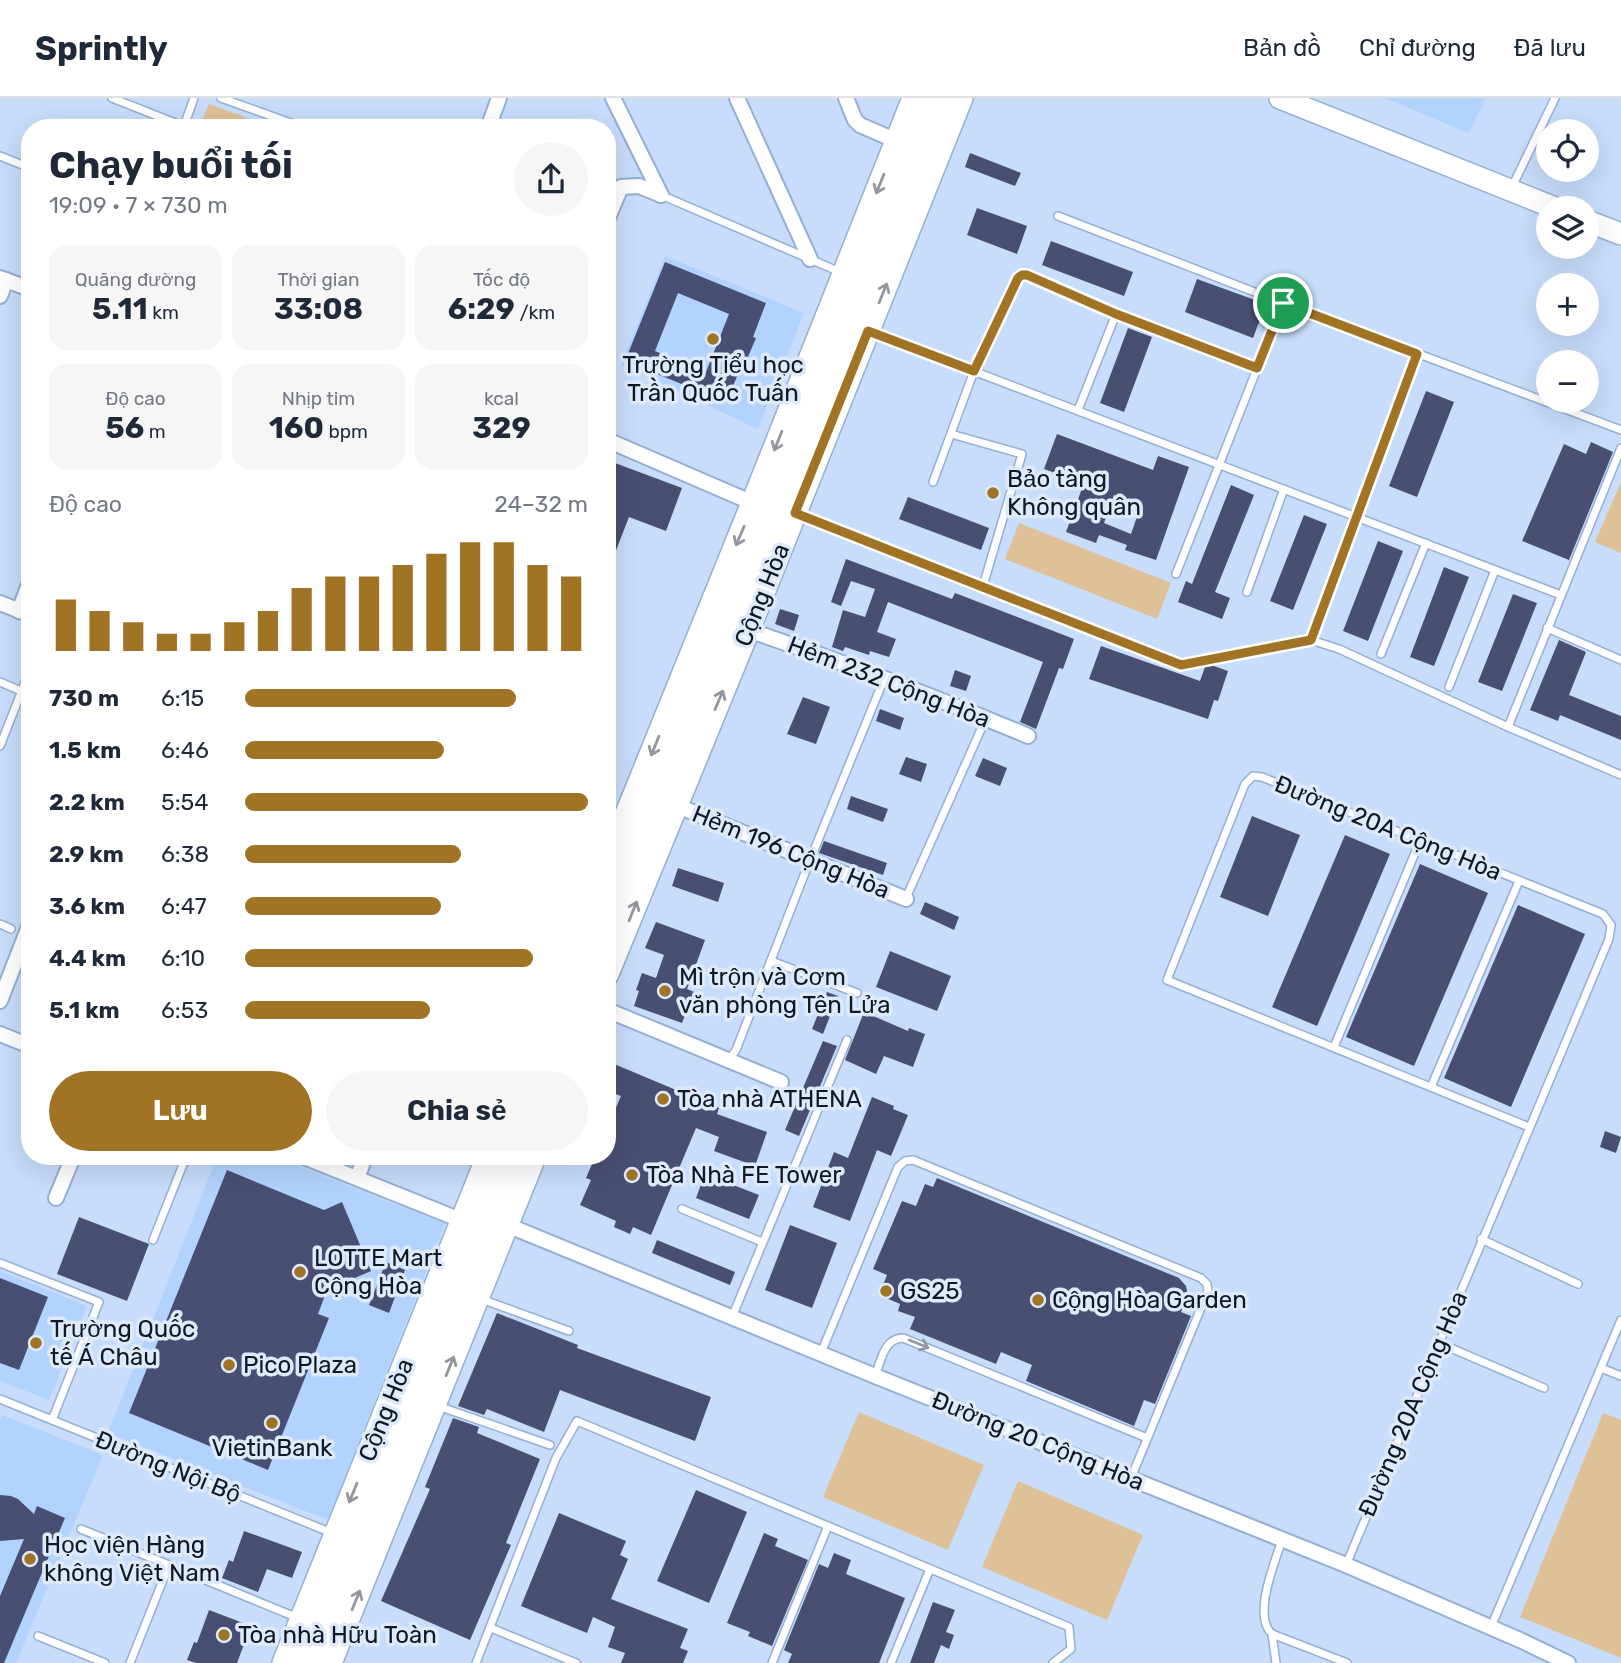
<!DOCTYPE html>
<html lang="vi">
<head>
<meta charset="utf-8">
<style>
	:root { --surface:#fff; --page:#f6f6f7; --text:#1f2937; --muted:#747a83; --line:#e0e1e3; --accent:#a17325 }
	body { margin:0; font-family:Rubik,sans-serif; background:var(--page); color:var(--text); height:100vh; display:flex; flex-direction:column; font-size:26px; white-space:nowrap }
	* { box-sizing:border-box; margin:0 }
	p { font-size:23px; color:var(--muted) }
	.icon { flex:none; width:38px; height:38px; fill:none; stroke:currentColor; stroke-width:2; stroke-linecap:round; stroke-linejoin:round }
	.map { position:relative; flex:1; overflow:hidden }
	.sheet { position:absolute; left:21px; top:21px; width:595px; height:1046px; display:flex; flex-direction:column; background:var(--surface); border-radius:28px; box-shadow:0 7px 28px #0002 }
	.sheet>* { flex:none }
	.tools { position:absolute; left:1536px; top:21px; display:grid; gap:14px }
	.tools a { display:grid; place-items:center; width:63px; height:63px; border-radius:50%; background:var(--surface); box-shadow:0 7px 28px #0002; font-size:35px }
	.pin { position:absolute; display:grid; place-items:center; width:60px; height:60px; color:#fff; margin:-30px; border:4px solid #fff; border-radius:50%; box-shadow:0 2px 7px #0007 }
	.round { display:grid; place-items:center; flex:none; width:74px; height:74px; border-radius:37px; background:var(--page) }
	.head { display:flex; align-items:center; justify-content:space-between; height:119px; padding:0 28px }
	h1 { font-size:38px; font-weight:700; line-height:52px }
	.stats { display:grid; grid-template-columns:repeat(3,1fr); gap:10px; height:119px; padding:7px 28px }
	.stats div { display:grid; align-content:center; border-radius:18px; background:var(--page); text-align:center }
	.stats b { font-size:30px; font-weight:700 }
	.stats small { font-size:19px; font-weight:400 }
	.stats p { font-size:19px }
	.chart { height:196px; padding:14px 28px }
	.chart p { display:flex; justify-content:space-between }
	.chart svg { width:100%; height:126px; margin-top:7px; stroke:var(--accent); stroke-width:6 }
	.cta { display:flex; gap:14px; margin-top:auto; padding:14px 28px }
	.cta a { flex:1; height:80px; border-radius:42px; background:var(--accent); color:#fff; font-size:28px; font-weight:700; line-height:80px; text-align:center }
	.cta a+a { background:var(--page); color:var(--text) }
	ul { padding:0 28px; list-style:none; font-size:23px }
	li { display:grid; grid-template-columns:112px 84px 1fr; align-items:center; height:52px }
	li i { height:18px; border-radius:9px; background:var(--accent) }
	header { display:flex; align-items:center; gap:42px; box-sizing:border-box; height:98px; padding:0 35px; background:var(--surface); border-bottom:2px solid var(--line) }
	header strong { font-size:33px }
	nav { display:flex; gap:38px; margin-inline-start:auto; font-size:24px }
	.map>svg:first-child { display:block }
	.built { fill:#b3d3ff }
	.green { fill:#dfc197 }
	.building { fill:#494f73; fill-rule:evenodd }
	.lines { fill:none; stroke-linecap:round; stroke-linejoin:round }
	.lane-casing { stroke:#95afd4; stroke-width:10 }
	.street-casing { stroke:#95afd4; stroke-width:18 }
	.secondary-casing { stroke:#95afd4; stroke-width:24 }
	.primary-casing { stroke:#95afd4; stroke-width:26 }
	.lane { stroke:#fff; stroke-width:7 }
	.street { stroke:#fff; stroke-width:14 }
	.secondary { stroke:#fff; stroke-width:21 }
	.primary { stroke:#fff; stroke-width:23 }
	.oneway { stroke:#93979d }
	.route-casing { stroke:#fff; stroke-width:14 }
	.route { stroke:#a17325; stroke-width:9 }
	.poi-dot { fill:#a17325; stroke:#dee9f9; stroke-width:2.5 }
	.labels { text-anchor:middle; stroke-width:7; stroke-linejoin:round; paint-order:stroke }
	.poi-label { font-size:24px; fill:#0f1826; stroke:#dee9f9; text-anchor:start }
	.street-label { font-size:24px; fill:#0f1826; stroke:#dee9f9 }
</style>
</head>
<body>
<header>
<strong>Sprintly</strong>
<nav><a>Bản đồ</a><a>Chỉ đường</a><a>Đã lưu</a></nav>
</header>
<div class="map">
<svg width="1621" height="1565" viewBox="0 0 1621 1565">
	<rect width="100%" height="100%" fill="#c7ddfb"/>
	<g class="built">
		<path d="M1384,0H1486L1469,35Z"/>
		<path d="M665,158L804,215L758,331L621,267Z"/>
		<path d="M217,1059H275L445,1126L328,1422L108,1335Z"/>
		<path d="M0,1173L87,1208L49,1302L0,1283Z"/>
		<path d="M2,1317L103,1357L16,1565H0V1322Z"/>
	</g>
	<g class="green">
		<path d="M209,6L275,30H216L201,24Z"/>
		<path d="M1621,384V455L1595,444Z"/>
		<path d="M1019,425L1171,485L1157,521L1005,461Z"/>
		<path d="M859,1314L984,1367L948,1452L823,1399Z"/>
		<path d="M1603,1315L1621,1322V1560L1520,1519Z"/>
		<path d="M1018,1383L1143,1437L1107,1522L982,1469Z"/>
	</g>
	<g class="building">
		<path d="M970,55L1021,75L1015,88L965,69Z"/>
		<path d="M977,110L1027,128L1017,156L967,137Z"/>
		<path d="M1051,143L1133,174L1124,198L1042,167Z"/>
		<path d="M665,164L766,205L753,239L756,240L741,275L739,274L726,304L625,263ZM678,195L729,216L706,274L655,253Z"/>
		<path d="M1197,181L1266,206L1253,240L1185,214Z"/>
		<path d="M1128,230L1152,239L1124,314L1100,305Z"/>
		<path d="M1426,293L1454,304L1417,399L1389,388Z"/>
		<path d="M1057,336L1153,372L1158,358L1189,369L1156,462L1125,452L1127,447L1099,437L1096,445L1066,434L1084,385L1044,371ZM1114,397L1141,407L1131,436L1104,425Z"/>
		<path d="M1591,344L1613,354L1569,462L1522,443L1564,346L1586,356Z"/>
		<path d="M607,362L682,390L666,433L629,419L608,473Z"/>
		<path d="M1231,387L1254,397L1215,494L1230,500L1222,521L1178,504L1186,483L1192,486Z"/>
		<path d="M908,399L989,430L981,452L899,421Z"/>
		<path d="M1304,417L1327,426L1293,512L1270,503Z"/>
		<path d="M1378,443L1403,453L1368,543L1343,533Z"/>
		<path d="M846,461L952,501L955,495L1074,541L1063,571L1059,570L1036,631L1020,624L1043,564L888,504L877,534L896,541L889,559L870,553L869,557L845,549L843,553L832,549L843,512L865,519L875,491L851,483L841,508L831,504Z"/>
		<path d="M1444,469L1469,479L1434,568L1410,559Z"/>
		<path d="M1513,496L1537,505L1502,593L1478,584Z"/>
		<path d="M780,511L799,517L794,533L775,526Z"/>
		<path d="M1559,542L1586,554L1569,597L1621,618V642L1560,617L1558,623L1530,612Z"/>
		<path d="M1101,548L1200,583L1205,569L1211,567L1228,573L1218,603L1214,602L1208,621L1089,581Z"/>
		<path d="M955,572L971,578L966,593L950,588Z"/>
		<path d="M803,599L830,609L816,646L787,636Z"/>
		<path d="M880,611L904,620L900,632L876,623Z"/>
		<path d="M906,659L927,666L921,684L899,676Z"/>
		<path d="M983,660L1007,670L1000,688L975,678Z"/>
		<path d="M851,698L888,711L883,724L847,711Z"/>
		<path d="M1252,718L1300,737L1268,818L1220,799Z"/>
		<path d="M1345,737L1390,756L1317,928L1272,909Z"/>
		<path d="M824,743L887,765L883,777L819,755Z"/>
		<path d="M1420,766L1488,795L1414,968L1346,939Z"/>
		<path d="M678,770L724,785L718,804L672,788Z"/>
		<path d="M925,804L959,819L954,832L920,816Z"/>
		<path d="M1518,807L1585,836L1511,1009L1444,980Z"/>
		<path d="M656,824L705,842L687,891L694,894L682,925L634,908L639,893L636,892L642,875L656,880L664,857L645,850Z"/>
		<path d="M890,853L951,878L937,913L876,889Z"/>
		<path d="M827,894L838,898L823,936L812,931Z"/>
		<path d="M864,914L908,933L909,930L925,936L913,969L884,958L876,976L845,962Z"/>
		<path d="M823,943L837,948L799,1038L785,1032Z"/>
		<path d="M607,963L719,1010L717,1016L767,1034L755,1068L714,1053L719,1039L696,1030L651,1137L633,1129L630,1136L614,1129L616,1123L580,1107L591,1082L586,1080L595,1059H607V1030L621,998L607,993Z"/>
		<path d="M872,999L894,1008L893,1011L908,1017L891,1058L877,1052L850,1123L813,1109L834,1054L848,1060Z"/>
		<path d="M1605,1033L1621,1039L1616,1055L1600,1049Z"/>
		<path d="M227,1072L324,1112L342,1104L371,1173L327,1192L318,1216L329,1220L268,1372L129,1315Z"/>
		<path d="M705,1076L759,1097L749,1121L696,1100Z"/>
		<path d="M937,1080L1179,1180L1186,1188L1188,1197L1181,1214L1191,1218L1155,1306L1144,1302L1134,1328L1026,1283L1032,1267L1001,1254L996,1266L910,1231L915,1219L898,1213L900,1206L879,1197L887,1177L873,1171L902,1103L916,1108L925,1086L933,1089Z"/>
		<path d="M79,1119L149,1146L127,1203L57,1176Z"/>
		<path d="M790,1127L837,1145L812,1210L765,1192Z"/>
		<path d="M657,1142L735,1174L730,1187L652,1155Z"/>
		<path d="M386,1164L405,1172L389,1215L369,1207Z"/>
		<path d="M0,1180L48,1199L19,1272L0,1265Z"/>
		<path d="M497,1215L578,1247L577,1250L711,1299L695,1343L560,1292L544,1334L487,1311L484,1317L458,1308Z"/>
		<path d="M453,1320L479,1329L477,1335L540,1361L506,1445L511,1447L470,1542L381,1503L430,1391L425,1389Z"/>
		<path d="M696,1392L747,1414L709,1505L657,1483Z"/>
		<path d="M0,1397L11,1398L18,1401L34,1416L37,1408L65,1420L4,1565H0V1498L24,1441L0,1443Z"/>
		<path d="M559,1415L626,1443L620,1457L628,1461L611,1501L688,1531L680,1550L688,1553L683,1565H621L625,1555L608,1549L615,1529L593,1519L587,1535L521,1508Z"/>
		<path d="M244,1433L302,1454L292,1480L267,1471L258,1494L222,1480L229,1462L233,1464Z"/>
		<path d="M764,1435L778,1441L775,1448L808,1462L772,1548L748,1538L750,1534L727,1525Z"/>
		<path d="M834,1455L851,1462L846,1476L905,1500L879,1565H788L792,1556L784,1552L819,1466L828,1470Z"/>
		<path d="M933,1504L955,1512L946,1534L954,1537L949,1551L941,1547L934,1565H910Z"/>
		<path d="M209,1512L251,1528L237,1565H196L187,1562L194,1544L197,1545Z"/>
	</g>
	<g class="lines">
		<g class="lane-casing">
			<g id="lane">
				<path d="M112,0L188,30"/>
				<path d="M221,0L305,30"/>
				<path d="M184,28L194,0"/>
				<path d="M0,58L30,70"/>
				<path d="M1512,89L1555,0"/>
				<path d="M661,97L840,174"/>
				<path d="M1058,118L1283,205L1621,332"/>
				<path d="M871,234L1561,497"/>
				<path d="M1078,312L1116,216"/>
				<path d="M951,336L1022,356L983,488"/>
				<path d="M933,384L974,273L1018,180L1022,177H1027L1116,216L1257,270"/>
				<path d="M799,416L1181,567L1311,542L1339,551L1508,629L1621,677"/>
				<path d="M1176,476L1283,205"/>
				<path d="M1247,494L1284,391"/>
				<path d="M1547,530L1621,562"/>
				<path d="M1311,542L1417,256"/>
				<path d="M1381,556L1426,445"/>
				<path d="M0,584L21,593"/>
				<path d="M1449,589L1495,472"/>
				<path d="M1508,629L1621,350"/>
				<path d="M0,648L30,572"/>
				<path d="M906,800L986,620"/>
				<path d="M0,826L11,831"/>
				<path d="M771,863L857,895"/>
				<path d="M1334,949L1420,743"/>
				<path d="M729,962L736,952L810,762L884,581"/>
				<path d="M1431,989L1519,783"/>
				<path d="M682,1111L762,1144"/>
				<path d="M1481,1141L1578,1186"/>
				<path d="M153,1142L186,1059"/>
				<path d="M0,1165L99,1204L52,1322"/>
				<path d="M481,1201L569,1233"/>
				<path d="M732,1219L847,942"/>
				<path d="M1439,1245L1544,1290"/>
				<path d="M821,1255L898,1069L905,1063L913,1062L1201,1180L1207,1186L1208,1193L1131,1380"/>
				<path d="M1601,1270L1621,1278"/>
				<path d="M875,1278C881,1263 884,1240 903,1240L1147,1340"/>
				<path d="M0,1301L332,1435"/>
				<path d="M438,1308L550,1347"/>
				<path d="M81,1431L298,1520"/>
				<path d="M1282,1442C1275,1464 1252,1518 1272,1536L1347,1565"/>
				<path d="M1346,1467C1434,1258 1521,1049 1609,841L1611,827L1603,816L1262,679L1253,678L1245,686L1167,882L1529,1029"/>
				<path d="M1491,1529L1621,1222"/>
				<path d="M491,1530L576,1565"/>
				<path d="M1272,1536L1276,1565"/>
				<path d="M38,1538L105,1565"/>
				<path d="M130,1565L169,1467"/>
				<path d="M476,1565L556,1360L577,1323L1069,1529L1071,1551L1053,1565"/>
				<path d="M772,1565L828,1428"/>
				<path d="M891,1565L930,1471"/>
			</g>
		</g>
		<g class="street-casing">
			<g id="street">
				<path d="M613,0L661,97"/>
				<path d="M737,0L810,161"/>
				<path d="M846,0L855,22L860,27L897,43"/>
				<path d="M488,30L499,0"/>
				<path d="M607,122L621,89L639,88L661,97"/>
				<path d="M0,180L30,191"/>
				<path d="M0,198L6,182"/>
				<path d="M607,342L753,405"/>
				<path d="M0,505L30,517"/>
				<path d="M19,513L30,484"/>
				<path d="M748,532C843,564 936,599 1028,638"/>
				<path d="M675,707L906,801"/>
				<path d="M0,903L30,826"/>
				<path d="M607,912L781,984"/>
				<path d="M0,936L30,948"/>
				<path d="M304,1059L463,1123"/>
				<path d="M357,1080L365,1059"/>
				<path d="M56,1100L73,1059"/>
				<path d="M507,1127L875,1278L1346,1467L1520,1542L1568,1565"/>
			</g>
		</g>
		<g class="secondary-casing">
			<g id="secondary">
				<path d="M1280,0L1555,110"/>
				<path d="M1587,123L1621,136"/>
			</g>
		</g>
		<g class="primary-casing">
			<g id="primary">
				<path d="M607,765L753,405L914,0"/>
				<path d="M607,822L938,0"/>
				<path d="M607,876L748,532L961,0"/>
				<path d="M284,1565L488,1059"/>
				<path d="M307,1565L512,1059"/>
				<path d="M330,1565L534,1059"/>
			</g>
		</g>
		<use href="#lane" class="lane"/>
		<use href="#street" class="street"/>
		<use href="#secondary" class="secondary"/>
		<use href="#primary" class="primary"/>
	</g>
	<defs><path id="oneway-shaft" d="M-6 0H5M1.5-3L5.5 0L1.5 3" fill="none" stroke-width="1.6" stroke-linecap="round" stroke-linejoin="round" transform="scale(1.75)"/></defs>
	<g class="oneway">
		<use href="#oneway-shaft" transform="translate(880 86) rotate(112)"/>
		<use href="#oneway-shaft" transform="translate(883 195) rotate(-68)"/>
		<use href="#oneway-shaft" transform="translate(778 343) rotate(112)"/>
		<use href="#oneway-shaft" transform="translate(740 438) rotate(113)"/>
		<use href="#oneway-shaft" transform="translate(719 602) rotate(-67)"/>
		<use href="#oneway-shaft" transform="translate(655 648) rotate(112)"/>
		<use href="#oneway-shaft" transform="translate(633 813) rotate(-68)"/>
		<use href="#oneway-shaft" transform="translate(919 1246) rotate(22)"/>
		<use href="#oneway-shaft" transform="translate(450 1268) rotate(-68)"/>
		<use href="#oneway-shaft" transform="translate(353 1395) rotate(112)"/>
		<use href="#oneway-shaft" transform="translate(356 1502) rotate(-68)"/>
	</g>
	<g class="lines">
		<g class="route-casing">
			<path id="route" d="M1022,177H1027L1116,216L1257,270L1283,205L1417,256L1311,542L1181,567L795,415L868,233L974,273L1018,180Z"/>
		</g>
		<use href="#route" class="route"/>
	</g>
	<g class="poi-dot">
		<circle cx="713" cy="241" r="7"/>
		<circle cx="993" cy="395" r="7"/>
		<circle cx="665" cy="893" r="7"/>
		<circle cx="663" cy="1001" r="7"/>
		<circle cx="632" cy="1077" r="7"/>
		<circle cx="300" cy="1174" r="7"/>
		<circle cx="886" cy="1193" r="7"/>
		<circle cx="1038" cy="1202" r="7"/>
		<circle cx="36" cy="1245" r="7"/>
		<circle cx="229" cy="1267" r="7"/>
		<circle cx="272" cy="1325" r="7"/>
		<circle cx="30" cy="1461" r="7"/>
		<circle cx="224" cy="1537" r="7"/>
	</g>
	<g class="labels">
		<g class="poi-label">
			<text x="713" y="275" text-anchor="middle">Trường Tiểu học<tspan x="713" dy="28">Trần Quốc Tuấn</tspan></text>
			<text x="1007" y="389">Bảo tàng<tspan x="1007" dy="28">Không quân</tspan></text>
			<text x="679" y="887">Mì trộn và Cơm<tspan x="679" dy="28">văn phòng Tên Lửa</tspan></text>
			<text x="677" y="1009">Tòa nhà ATHENA</text>
			<text x="646" y="1085">Tòa Nhà FE Tower</text>
			<text x="314" y="1168">LOTTE Mart<tspan x="314" dy="28">Cộng Hòa</tspan></text>
			<text x="900" y="1201">GS25</text>
			<text x="1052" y="1210">Cộng Hòa Garden</text>
			<text x="50" y="1239">Trường Quốc<tspan x="50" dy="28">tế Á Châu</tspan></text>
			<text x="243" y="1275">Pico Plaza</text>
			<text x="272" y="1358" text-anchor="middle">VietinBank</text>
			<text x="44" y="1455">Học viện Hàng<tspan x="44" dy="28">không Việt Nam</tspan></text>
			<text x="238" y="1545">Tòa nhà Hữu Toàn</text>
		</g>
		<g class="street-label">
			<text transform="translate(762 497) rotate(-68)" y="8">Cộng Hòa</text>
			<text transform="translate(889 584) rotate(21)" y="8">Hẻm 232 Cộng Hòa</text>
			<text transform="translate(1388 730) rotate(22)" y="8">Đường 20A Cộng Hòa</text>
			<text transform="translate(791 754) rotate(22)" y="8">Hẻm 196 Cộng Hòa</text>
			<text transform="translate(1413 1306) rotate(-67)" y="8">Đường 20A Cộng Hòa</text>
			<text transform="translate(386 1312) rotate(-68)" y="8">Cộng Hòa</text>
			<text transform="translate(1038 1343) rotate(22)" y="8">Đường 20 Cộng Hòa</text>
			<text transform="translate(168 1369) rotate(22)" y="8">Đường Nội Bộ</text>
		</g>
	</g>
</svg>
<div class="tools">
<a><svg class="icon" aria-label="locate" viewBox="0 0 24 24"><circle cx="12" cy="12" r="6"/><path d="M12 2v4M12 18v4M2 12h4M18 12h4"/></svg></a>
<a><svg class="icon" aria-label="layers" viewBox="0 0 24 24"><path d="M12 4l9 5-9 5-9-5zM3 14l9 5 9-5"/></svg></a>
<a>+</a>
<a>−</a>
</div>
<div class="pin" style="left:1283px;top:205px;background:#1e9e55"><svg class="icon" aria-label="arrive" viewBox="0 0 24 24"><path d="M6 21V4h12l-3 4 3 4H6"/></svg></div>
<section class="sheet">
<div class="head"><div><h1>Chạy buổi tối</h1><p>19:09 · 7 × 730 m</p></div><a class="round"><svg class="icon" aria-label="share" viewBox="0 0 24 24"><path d="M12 15V3M7 8l5-5 5 5M5 13v7h14v-7"/></svg></a></div>
<div class="stats">
<div><p>Quãng đường</p><b>5.11<small> km</small></b></div>
<div><p>Thời gian</p><b>33:08</b></div>
<div><p>Tốc độ</p><b>6:29<small> /km</small></b></div>
</div>
<div class="stats">
<div><p>Độ cao</p><b>56<small> m</small></b></div>
<div><p>Nhịp tim</p><b>160<small> bpm</small></b></div>
<div><p>kcal</p><b>329</b></div>
</div>
<div class="chart"><p><span>Độ cao</span>24–32 m</p>
<svg viewBox="0 0 160 44" preserveAspectRatio="none"><path d="M5 44V26M15 44V30M25 44V34M35 44V38M45 44V38M55 44V34M65 44V30M75 44V22M85 44V18M95 44V18M105 44V14M115 44V10M125 44V6M135 44V6M145 44V14M155 44V18"/></svg>
</div>
<ul>
<li><b>730 m</b>6:15<i style="width:79%"></i></li>
<li><b>1.5 km</b>6:46<i style="width:58%"></i></li>
<li><b>2.2 km</b>5:54<i style="width:100%"></i></li>
<li><b>2.9 km</b>6:38<i style="width:63%"></i></li>
<li><b>3.6 km</b>6:47<i style="width:57%"></i></li>
<li><b>4.4 km</b>6:10<i style="width:84%"></i></li>
<li><b>5.1 km</b>6:53<i style="width:54%"></i></li>
</ul>
<div class="cta"><a>Lưu</a><a>Chia sẻ</a></div>
</section>
</div>
</body>
</html>
